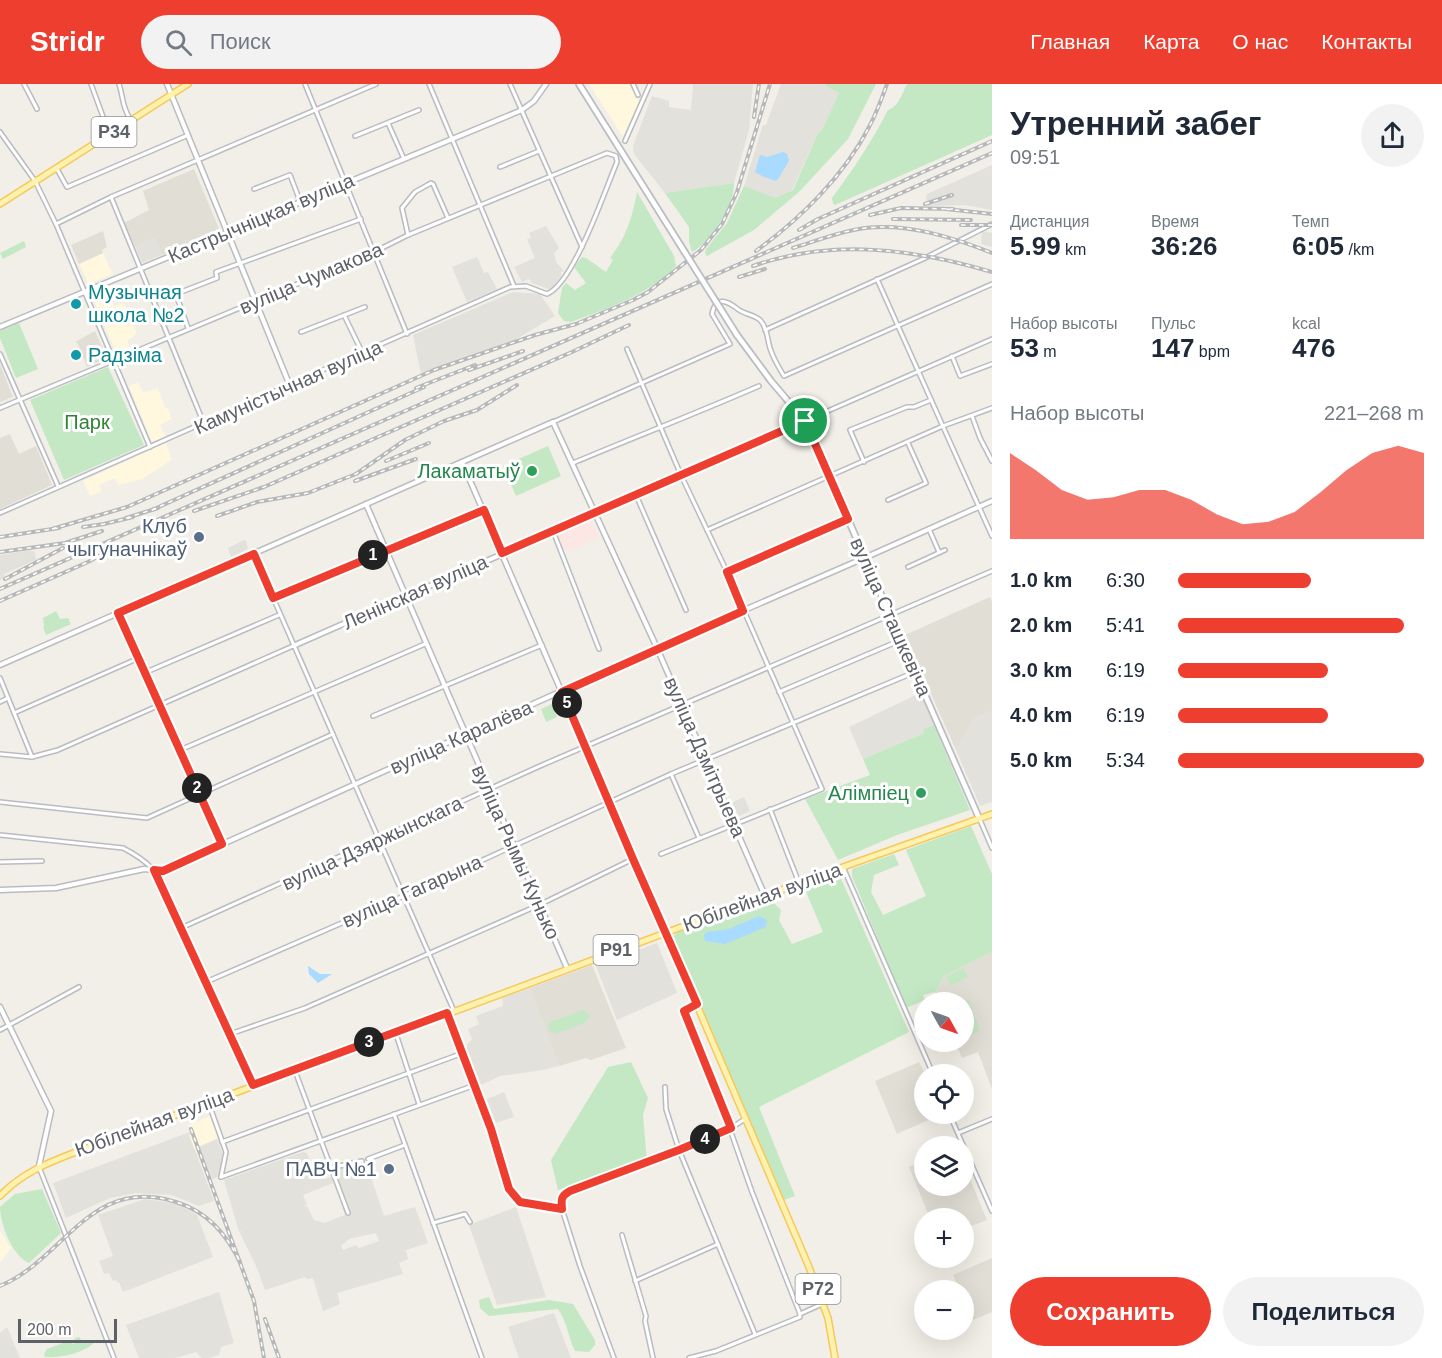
<!DOCTYPE html>
<html lang="ru">
<head>
<meta charset="utf-8">
<style>
	:root { --surface:#fff; --page:#f2f2f3; --text:#1f2937; --muted:#747a83; --accent:#ee3e30 }
	body { margin:0; font-family:Helvetica,sans-serif; background:var(--page); color:var(--text); height:100vh; display:flex; flex-direction:column; font-size:22px; white-space:nowrap }
	* { box-sizing:border-box; margin:0 }
	p { font-size:20px; color:var(--muted) }
	.icon { flex:none; width:33px; height:33px; fill:none; stroke:currentColor; stroke-width:2; stroke-linecap:round; stroke-linejoin:round }
	.map { position:relative; flex:1; overflow:hidden }
	.panel { display:flex; flex-direction:column; background:var(--surface); width:450px }
	.panel>* { flex:none }
	.needle { width:39px; rotate:130deg }
	.tools { position:absolute; left:914px; top:908px; display:grid; gap:12px }
	.tools a { display:grid; place-items:center; width:60px; height:60px; border-radius:50%; background:var(--surface); box-shadow:0 6px 24px #0002; font-size:30px }
	.scale { position:absolute; left:18px; bottom:15px; width:99px; box-sizing:border-box; padding-left:6px; border:3px solid #5e6268; border-top:0; font-size:16px; line-height:21px; white-space:nowrap; color:#5e6268; -webkit-text-stroke:4px #fff; paint-order:stroke }
	.pin { position:absolute; display:grid; place-items:center; width:51px; height:51px; color:#fff; margin:-26px; border:3px solid #fff; border-radius:50%; box-shadow:0 2px 6px #0007 }
	.km { position:absolute; width:30px; height:30px; margin:-15px; border-radius:50%; background:#222; color:#fff; font-size:16px; line-height:30px; text-align:center }
	.round { display:grid; place-items:center; flex:none; width:63px; height:63px; border-radius:32px; background:var(--page) }
	.summary { display:flex; align-items:center; justify-content:space-between; height:102px; padding:0 18px }
	h1 { font-size:33px; font-weight:800; line-height:45px }
	.figures { display:grid; grid-template-columns:repeat(3,1fr); gap:9px; height:102px; padding:6px 18px }
	.figures div { display:grid; align-content:center }
	.figures b { font-size:26px; font-weight:800 }
	.figures small { font-size:16px; font-weight:400 }
	.figures p { font-size:16px }
	.chart { height:168px; padding:12px 18px }
	.chart p { display:flex; justify-content:space-between }
	.chart svg { width:100%; height:108px; margin-top:6px; fill:var(--accent); opacity:.7 }
	.primary-button { display:flex; gap:12px; margin-top:auto; padding:12px 18px }
	.primary-button a { flex:1; height:69px; border-radius:36px; background:var(--accent); color:#fff; font-size:24px; font-weight:800; line-height:69px; text-align:center }
	.primary-button a+a { background:var(--page); color:var(--text) }
	ul { padding:0 18px; list-style:none; font-size:20px }
	li { display:grid; grid-template-columns:96px 72px 1fr; align-items:center; height:45px }
	li i { height:15px; border-radius:8px; background:var(--accent) }
	header { display:flex; align-items:center; gap:36px; box-sizing:border-box; height:84px; padding:0 30px; background:var(--accent); color:#fff }
	header strong { font-size:28px }
	nav { display:flex; gap:33px; margin-inline-start:auto; font-size:21px }
	.search { width:420px; height:54px; background:var(--page); display:flex; align-items:center; gap:15px; box-sizing:border-box; padding:0 21px; border-radius:33px; color:var(--muted); font-size:22px }
	main { display:flex; flex:1; min-height:0 }
	.map>svg:first-child { display:block }
	.commercial { fill:#fff7de }
	.industrial { fill:#e2e1db; fill-rule:evenodd }
	.education { fill:#e1ded5 }
	.medical { fill:#fce7e5 }
	.green { fill:#c4e8c3 }
	.water { fill:#a9daff }
	.lines { fill:none; stroke-linecap:round; stroke-linejoin:round }
	.minor-casing { stroke:#b9bcc1; stroke-width:6 }
	.tertiary-casing { stroke:#b9bcc1; stroke-width:7 }
	.secondary-casing { stroke:#babdc3; stroke-width:8 }
	.primary-casing { stroke:#f5c95c; stroke-width:8 }
	.minor { stroke:#fff; stroke-width:3 }
	.tertiary { stroke:#fff; stroke-width:4 }
	.secondary { stroke:#fff; stroke-width:4.5 }
	.primary { stroke:#fff1ae; stroke-width:5 }
	.rail-casing { stroke:#b7b8b9; stroke-width:4 }
	.rail { stroke:#fff; stroke-width:1.5; stroke-dasharray:4.5; stroke-linecap:butt }
	.secondary-bridge-casing { stroke:#babdc3; stroke-width:8; stroke-linecap:butt }
	.secondary-bridge { stroke:#fff; stroke-width:4.5 }
	.route-casing { stroke:#fff; stroke-width:12 }
	.route { stroke:#ee3e30; stroke-width:8 }
	.culture-dot { fill:#0f9aa8; stroke:#fff; stroke-width:2 }
	.leisure-dot { fill:#2e9e5b; stroke:#fff; stroke-width:2 }
	.service-dot { fill:#5c6f8a; stroke:#fff; stroke-width:2 }
	.labels { text-anchor:middle; stroke-width:6; stroke-linejoin:round; paint-order:stroke }
	.shield { fill:#fff; stroke:#8e9195; stroke-width:1.5 }
	.shield-label { font-size:18px; font-weight:bold; fill:#5e6268 }
	.street-label { font-size:20px; fill:#5e6268; stroke:#fff }
	.culture-label { font-size:20px; fill:#0d838f; stroke:#fff; text-anchor:start }
	.park-label { font-size:20px; fill:#328236; stroke:#fff }
	.leisure-label { font-size:20px; fill:#27864d; stroke:#fff; text-anchor:end }
	.service-label { font-size:20px; fill:#4e5e75; stroke:#fff; text-anchor:end }
</style>
</head>
<body>
<header>
<strong>Stridr</strong>
<div class="search"><svg class="icon" aria-label="search" viewBox="0 0 24 24"><circle cx="10" cy="10" r="6"/><path d="M15 15l6 6"/></svg>Поиск</div>
<nav><a>Главная</a><a>Карта</a><a>О нас</a><a>Контакты</a></nav>
</header>
<main>
<div class="map">
<svg width="992" height="1274" viewBox="0 0 992 1274">
	<rect width="100%" height="100%" fill="#f1efe7"/>
	<g class="commercial">
		<path d="M589,0H629L639,17L623,53Z"/>
		<path d="M103,169L113,190L89,200L79,180Z"/>
		<path d="M107,205L114,222L124,219L137,250L127,257L131,265L117,271L92,212Z"/>
		<path d="M138,298L143,309L158,304L165,324H168L172,335L160,341L166,353L152,358L129,302Z"/>
		<path d="M166,359L172,375L158,385L142,395L118,401L115,394L99,401L102,408L90,412L83,397Z"/>
		<path d="M210,1032L218,1054L194,1065L189,1051L191,1050L188,1041Z"/>
		<path d="M0,1141V1147L11,1164L0,1179Z"/>
	</g>
	<g class="industrial">
		<path d="M693,0H753L749,46L734,99L665,109L634,70L633,62L652,12L669,17V23L691,26Z"/>
		<path d="M781,0H826L825,2L839,9L822,46L818,49L792,106L775,115L744,102L763,41H766Z"/>
		<path d="M992,81V126L964,121L928,122L926,114L927,110Z"/>
		<path d="M546,142L559,164L554,169L556,178L564,187L561,188V192L551,206L532,199L529,195L522,198L514,183L535,174L527,155L531,154L529,149Z"/>
		<path d="M982,147L992,149V163L981,160Z"/>
		<path d="M155,154L162,171L142,179L135,162Z"/>
		<path d="M477,173L484,189L488,188L497,205L467,218L452,183Z"/>
		<path d="M513,208L540,210L555,232L513,257L421,290L413,251Z"/>
		<path d="M244,456L246,457L248,465L231,473L228,464Z"/>
		<path d="M31,466L35,468L36,476L4,490L5,493L0,496V471Z"/>
		<path d="M920,609L934,641L923,645L924,649L863,675L849,643Z"/>
		<path d="M992,627V718L980,722L956,666L974,634Z"/>
		<path d="M744,713L750,727L737,733L731,719Z"/>
		<path d="M657,859L677,909L617,936L596,882Z"/>
		<path d="M530,904L559,982L543,986L500,992L481,1001L467,965V961L472,955L468,945L479,940L476,932L503,922L502,914Z"/>
		<path d="M504,1008L514,1033L496,1039L487,1015Z"/>
		<path d="M190,1048L191,1050L189,1051L214,1117L199,1122L172,1111L135,1109L110,1114L66,1134L53,1099Z"/>
		<path d="M217,1055L224,1074L217,1093L211,1096L199,1063Z"/>
		<path d="M303,1068L307,1069L314,1088L321,1085L324,1095L331,1093L333,1099L303,1111L307,1120L304,1123L307,1122L314,1136L324,1139L345,1131L331,1086L366,1078L384,1132L415,1123L428,1159L406,1166L408,1175L399,1179L403,1190L337,1209L340,1220L323,1227L313,1194L307,1195L305,1193L265,1206L257,1184L240,1149L242,1147L239,1148L224,1096ZM376,1149L379,1157L359,1164L356,1161L343,1166L341,1162L349,1155Z"/>
		<path d="M145,1115L168,1118L183,1123L197,1131L213,1173L123,1208L119,1198L117,1199L116,1196L113,1197L109,1189L104,1190L99,1177L113,1172L98,1131Z"/>
		<path d="M516,1123L546,1213L497,1221L469,1141Z"/>
		<path d="M219,1208L234,1259L221,1263L219,1271L208,1274H202L196,1268L175,1274H139L126,1241Z"/>
		<path d="M554,1229L571,1274H519L508,1243Z"/>
		<path d="M7,1243L20,1274H0V1249Z"/>
	</g>
	<g class="education">
		<path d="M194,85L220,147L162,171L155,154L135,162L124,139L149,126L143,107Z"/>
		<path d="M103,147L107,163L102,166L103,169L79,180L71,161Z"/>
		<path d="M95,247L107,274L87,283L78,260L75,258Z"/>
		<path d="M0,280L13,313L0,318Z"/>
		<path d="M10,350L19,370L36,362L52,401L0,425V354Z"/>
		<path d="M990,513L992,518V627L974,634L956,666L905,551Z"/>
		<path d="M992,868V1005L978,968L962,974L955,957H963V918H939L935,908L944,892Z"/>
		<path d="M592,881L626,964L591,976L586,974L559,982L530,904Z"/>
		<path d="M919,978L925,990L924,1029L942,1030L897,1050L875,997Z"/>
		<path d="M924,1076V1101H963V1078L987,1136L963,1145V1134H930L909,1083Z"/>
		<path d="M992,1174V1228L973,1236L963,1213V1206H960L953,1191Z"/>
	</g>
	<path class="medical" d="M590,434L599,453L578,464L563,466L556,451Z"/>
	<g class="green">
		<path d="M826,0H876L848,55L800,107L754,146L707,172L705,169L706,165L727,139L744,102L775,114L793,106L818,49L822,46L839,9L825,2Z"/>
		<path d="M907,0H992V51L835,121L833,120L832,114C853,86 872,57 888,26C899,22 902,10 907,0Z"/>
		<path d="M734,99C735,119 711,159 692,168L689,158V143L665,109Z"/>
		<path d="M637,108L674,172L676,182C651,210 606,225 571,238L564,237L558,229L562,204L566,199L575,206L586,199L574,183L582,173L586,174L606,188L613,176L610,174C627,152 632,134 637,108Z"/>
		<path d="M24,157L26,163L3,175L0,169Z"/>
		<path d="M19,239L38,285L16,294L0,254V247Z"/>
		<path d="M108,283L144,361L64,396L30,316Z"/>
		<path d="M548,362L561,392L516,412L503,382Z"/>
		<path d="M56,527L60,535L68,534L71,540L46,551L43,543L44,542L43,534Z"/>
		<path d="M552,620L557,633L546,638L541,625Z"/>
		<path d="M934,641L970,726L897,751L838,776L805,715L870,691L863,675L924,649L923,645Z"/>
		<path d="M971,742L992,790V868L944,892L935,908L923,911L925,916L906,924L852,792V785L894,770L899,781L874,791L871,808L883,831L926,812L906,766Z"/>
		<path d="M839,790L909,948L759,1023L795,1112L784,1116L673,858L674,851L680,847L769,814L781,826L779,836L792,860L823,848L804,803Z"/>
		<path d="M963,884L968,893L951,902L946,893Z"/>
		<path d="M969,916L980,947L965,952L963,946V918Z"/>
		<path d="M583,926L590,931L586,938L555,950L549,947L548,942L550,938Z"/>
		<path d="M631,978L648,1014L643,1031L647,1078L558,1106L551,1076L608,983Z"/>
		<path d="M42,1105L61,1149L29,1179C13,1173 0,1140 0,1123L15,1110Z"/>
		<path d="M489,1213L494,1225L549,1216L573,1220L595,1256V1261L589,1268L575,1267C568,1253 567,1237 558,1225L489,1232L480,1224L479,1216Z"/>
		<path d="M79,1253L83,1258L93,1257V1260C81,1270 60,1274 45,1273L44,1270L47,1265L63,1259L64,1257L74,1260L75,1254Z"/>
	</g>
	<g class="water">
		<path d="M783,68L787,70L789,77L778,95L776,97L762,92L755,88L760,71L767,73Z"/>
		<path d="M759,832L767,836L766,843L725,860L705,857L704,851L707,848L729,845Z"/>
		<path d="M308,882L320,890H332L318,899L309,890Z"/>
	</g>
	<g class="lines">
		<g class="minor-casing">
			<g id="minor">
				<path d="M24,0L37,25"/>
				<path d="M91,0L109,49"/>
				<path d="M119,0C124,15 121,20 130,35"/>
				<path d="M305,0L407,250"/>
				<path d="M429,0L514,202"/>
				<path d="M510,0L582,163"/>
				<path d="M633,0L638,11"/>
				<path d="M388,39L404,75"/>
				<path d="M0,48L35,97L56,140L150,363"/>
				<path d="M355,52L419,26"/>
				<path d="M625,57L650,0"/>
				<path d="M500,83L539,67"/>
				<path d="M57,85L67,103L186,52"/>
				<path d="M254,105L290,91L300,117"/>
				<path d="M111,113L204,340"/>
				<path d="M56,140L111,113L376,0"/>
				<path d="M408,151L402,124L415,108L431,99L433,100L448,134"/>
				<path d="M877,195L992,452"/>
				<path d="M344,231L363,270"/>
				<path d="M188,244L176,210L217,194L216,188L361,135"/>
				<path d="M765,246L923,175L992,140"/>
				<path d="M301,248L365,223"/>
				<path d="M627,265L681,391L727,488L822,705L661,770"/>
				<path d="M0,270L58,402"/>
				<path d="M952,272L960,292L992,280"/>
				<path d="M0,324L374,168L408,151L607,69L616,72L617,78C605,106 574,199 547,210L526,202L510,203L0,429"/>
				<path d="M972,332L980,354L992,377"/>
				<path d="M805,337L992,255"/>
				<path d="M553,338L730,260L712,230C716,210 729,218 739,226C745,230 754,231 760,236C768,244 767,257 771,267C774,275 779,284 784,292L992,200"/>
				<path d="M864,378L850,346L907,323H914L931,316"/>
				<path d="M573,379C635,353 697,329 759,302"/>
				<path d="M636,411L686,526"/>
				<path d="M888,416L926,399L908,359"/>
				<path d="M929,445L939,468"/>
				<path d="M707,446L943,342L992,324"/>
				<path d="M553,447L599,565"/>
				<path d="M254,470L454,927"/>
				<path d="M908,483L945,466"/>
				<path d="M727,488L848,436"/>
				<path d="M273,514L484,426"/>
				<path d="M119,529L222,760"/>
				<path d="M144,589L279,531"/>
				<path d="M0,594L32,673"/>
				<path d="M779,608L901,556"/>
				<path d="M0,618L8,614"/>
				<path d="M14,629L139,574"/>
				<path d="M373,632L542,561"/>
				<path d="M180,666L425,560"/>
				<path d="M0,670L32,673L58,666L293,562"/>
				<path d="M671,690L699,754"/>
				<path d="M0,718L147,734L333,650"/>
				<path d="M770,725L799,799"/>
				<path d="M980,736L992,764"/>
				<path d="M0,751L123,764C135,770 144,776 154,786L253,1001"/>
				<path d="M0,778L42,777"/>
				<path d="M843,783L933,990"/>
				<path d="M181,844L540,682L992,487"/>
				<path d="M206,898L404,812L671,690L915,588"/>
				<path d="M447,929L491,1045L509,1105L520,1118L562,1125"/>
				<path d="M0,946L79,903"/>
				<path d="M230,950L305,924L539,821L633,775"/>
				<path d="M396,950L419,1020"/>
				<path d="M295,987L348,1129"/>
				<path d="M209,1020L226,1068L221,1093"/>
				<path d="M949,1029L992,1127"/>
				<path d="M394,1030L482,1274"/>
				<path d="M745,1035L731,1044L679,1066L755,1250"/>
				<path d="M958,1049L992,1035"/>
				<path d="M222,1058L463,969"/>
				<path d="M368,1075L405,1061"/>
				<path d="M39,1083L114,1274"/>
				<path d="M330,1084L362,1077"/>
				<path d="M221,1093L475,1001"/>
				<path d="M433,1139L465,1130L470,1138"/>
				<path d="M622,1151L646,1232L645,1237L653,1274"/>
				<path d="M635,1197L718,1160"/>
				<path d="M800,1230L822,1220"/>
				<path d="M614,1274L580,1182L562,1125L561,1115L563,1111L570,1107L679,1066L666,1025L665,1003"/>
				<path d="M689,1274L716,1267L800,1233V1230L752,1108L712,994L684,927L697,920"/>
			</g>
		</g>
		<g class="tertiary-casing">
			<g id="tertiary">
				<path d="M167,0L290,302"/>
				<path d="M0,243L522,26L534,17L546,0"/>
				<path d="M462,378L666,849"/>
				<path d="M366,420L567,884"/>
				<path d="M293,562L805,337"/>
				<path d="M0,581L553,338L657,564L765,812"/>
				<path d="M0,806L56,804L144,785L163,787L657,564L862,475L992,417"/>
				<path d="M0,923L51,1027L39,1082"/>
			</g>
		</g>
		<g class="secondary-casing">
			<g id="secondary">
				<path d="M579,0L684,167"/>
				<path d="M737,251L771,297L805,337L979,734"/>
			</g>
		</g>
		<g class="primary-casing">
			<g id="primary">
				<path d="M0,120L188,0"/>
				<path d="M666,849L809,1183L828,1234L835,1274"/>
				<path d="M0,1112C22,1089 47,1079 76,1068L843,783L992,730"/>
			</g>
		</g>
		<use href="#minor" class="minor"/>
		<use href="#tertiary" class="tertiary"/>
		<use href="#secondary" class="secondary"/>
		<use href="#primary" class="primary"/>
		<g class="rail-casing">
			<g id="rail">
				<path d="M754,33L759,0"/>
				<path d="M925,120L952,111"/>
				<path d="M946,125L992,130"/>
				<path d="M870,131L901,124L953,125"/>
				<path d="M893,135L971,136"/>
				<path d="M961,141H992"/>
				<path d="M799,146L818,135L992,57"/>
				<path d="M793,164C816,157 841,147 865,144C908,139 952,153 992,169"/>
				<path d="M756,167C800,135 844,92 869,43C876,30 882,14 887,0"/>
				<path d="M753,182C833,154 914,165 992,188"/>
				<path d="M739,193L765,185"/>
				<path d="M469,286L523,267"/>
				<path d="M416,304L475,281"/>
				<path d="M386,377L429,359"/>
				<path d="M355,397L416,375"/>
				<path d="M152,426L424,303"/>
				<path d="M194,427L264,403L572,268L629,241"/>
				<path d="M217,432L257,418L308,409L356,390L405,356L444,337L477,326L517,301"/>
				<path d="M126,434L158,424"/>
				<path d="M83,443L104,440L133,433"/>
				<path d="M52,445L127,423L434,286L535,251L576,240L633,216L648,208L701,166L722,140L737,108L770,0"/>
				<path d="M0,453L59,444"/>
				<path d="M0,468L65,459L102,447"/>
				<path d="M5,495L63,464"/>
				<path d="M0,505L992,69"/>
				<path d="M0,517L88,478L119,461"/>
				<path d="M191,1045L254,1217L264,1274"/>
				<path d="M0,1202C65,1175 90,1091 176,1118C208,1128 226,1150 240,1178"/>
				<path d="M265,1235L279,1274"/>
			</g>
		</g>
		<use href="#rail" class="rail"/>
		<g class="secondary-bridge-casing">
			<path id="secondary-bridge" d="M684,167L737,251"/>
		</g>
		<use href="#secondary-bridge" class="secondary-bridge"/>
	</g>
	<g class="lines">
		<g class="route-casing">
			<path id="route" d="M805,337L848,435L727,488L743,527L562,608L633,775L697,920L684,927L731,1044L679,1066L570,1107C561,1112 561,1115 562,1125L520,1118L509,1105L491,1045L447,929L253,1001L154,786L163,787L222,760L118,529L254,470L273,514L484,426L502,469Z"/>
		</g>
		<use href="#route" class="route"/>
	</g>
	<g class="culture-dot">
		<circle cx="76" cy="220" r="6"/>
		<circle cx="76" cy="271" r="6"/>
	</g>
	<g class="leisure-dot">
		<circle cx="532" cy="387" r="6"/>
		<circle cx="921" cy="709" r="6"/>
	</g>
	<g class="service-dot">
		<circle cx="199" cy="453" r="6"/>
		<circle cx="389" cy="1085" r="6"/>
	</g>
	<g class="labels">
		<g class="shield">
			<rect x="91.5" y="33" width="45" height="30" rx="4.5"/>
			<rect x="593.5" y="851" width="45" height="30" rx="4.5"/>
			<rect x="795.5" y="1190" width="45" height="30" rx="4.5"/>
		</g>
		<g class="shield-label">
			<text x="114" y="54">Р34</text>
			<text x="616" y="872">Р91</text>
			<text x="818" y="1211">Р72</text>
		</g>
		<g class="street-label">
			<text transform="translate(261 134) rotate(-23)" y="7">Кастрычніцкая вуліца</text>
			<text transform="translate(311 194) rotate(-23)" y="7">вуліца Чумакова</text>
			<text transform="translate(288 303) rotate(-24)" y="7">Камуністычная вуліца</text>
			<text transform="translate(415 508) rotate(-24)" y="7">Ленінская вуліца</text>
			<text transform="translate(891 533) rotate(66)" y="7">вуліца Сташкевіча</text>
			<text transform="translate(461 653) rotate(-24)" y="7">вуліца Каралёва</text>
			<text transform="translate(705 673) rotate(66)" y="7">вуліца Дзмітрыева</text>
			<text transform="translate(372 759) rotate(-25)" y="7">вуліца Дзяржынскага</text>
			<text transform="translate(516 768) rotate(66)" y="7">вуліца Рымы Кунько</text>
			<text transform="translate(412 807) rotate(-24)" y="7">вуліца Гагарына</text>
			<text transform="translate(762 813) rotate(-20)" y="7">Юбілейная вуліца</text>
			<text transform="translate(154 1038) rotate(-20)" y="7">Юбілейная вуліца</text>
		</g>
		<g class="culture-label">
			<text x="88" y="215">Музычная<tspan x="88" dy="23">школа №2</tspan></text>
			<text x="88" y="278">Радзіма</text>
		</g>
		<g class="park-label">
			<text x="87" y="345">Парк</text>
		</g>
		<g class="leisure-label">
			<text x="520" y="394">Лакаматыў</text>
			<text x="909" y="716">Алімпіец</text>
		</g>
		<g class="service-label">
			<text x="187" y="449">Клуб<tspan x="187" dy="23">чыгуначнікаў</tspan></text>
			<text x="377" y="1092">ПАВЧ №1</text>
		</g>
	</g>
</svg>
<div class="tools">
<a><svg class="needle" viewBox="-14 -14 28 28"><path d="M0-13l5 13h-10z" fill="#e53935"/><path d="M0 13l5-13h-10z" fill="#747a83"/></svg></a>
<a><svg class="icon" aria-label="locate" viewBox="0 0 24 24"><circle cx="12" cy="12" r="6"/><path d="M12 2v4M12 18v4M2 12h4M18 12h4"/></svg></a>
<a><svg class="icon" aria-label="layers" viewBox="0 0 24 24"><path d="M12 4l9 5-9 5-9-5zM3 14l9 5 9-5"/></svg></a>
<a>+</a>
<a>−</a>
</div>
<div class="scale">200 m</div>
<div class="pin" style="left:805px;top:337px;background:#1e9e55"><svg class="icon" aria-label="arrive" viewBox="0 0 24 24"><path d="M6 21V4h12l-3 4 3 4H6"/></svg></div>
<b class="km" style="left:373px;top:471px">1</b>
<b class="km" style="left:197px;top:704px">2</b>
<b class="km" style="left:369px;top:958px">3</b>
<b class="km" style="left:705px;top:1055px">4</b>
<b class="km" style="left:567px;top:619px">5</b>
</div>
<section class="panel">
<div class="summary"><div><h1>Утренний забег</h1><p>09:51</p></div><a class="round"><svg class="icon" aria-label="share" viewBox="0 0 24 24"><path d="M12 15V3M7 8l5-5 5 5M5 13v7h14v-7"/></svg></a></div>
<div class="figures">
<div><p>Дистанция</p><b>5.99<small> km</small></b></div>
<div><p>Время</p><b>36:26</b></div>
<div><p>Темп</p><b>6:05<small> /km</small></b></div>
</div>
<div class="figures">
<div><p>Набор высоты</p><b>53<small> m</small></b></div>
<div><p>Пульс</p><b>147<small> bpm</small></b></div>
<div><p>kcal</p><b>476</b></div>
</div>
<div class="chart"><p><span>Набор высоты</span>221–268 m</p>
<svg viewBox="0 0 160 44" preserveAspectRatio="none"><path d="M0 44V9L10 16L20 24L30 28L40 27L50 24L60 24L70 28L80 34L90 38L100 37L110 33L120 25L130 16L140 9L150 6L160 9V44z"/></svg>
</div>
<ul>
<li><b>1.0 km</b>6:30<i style="width:54%"></i></li>
<li><b>2.0 km</b>5:41<i style="width:92%"></i></li>
<li><b>3.0 km</b>6:19<i style="width:61%"></i></li>
<li><b>4.0 km</b>6:19<i style="width:61%"></i></li>
<li><b>5.0 km</b>5:34<i style="width:100%"></i></li>
</ul>
<div class="primary-button"><a>Сохранить</a><a>Поделиться</a></div>
</section>
</main>
</body>
</html>
